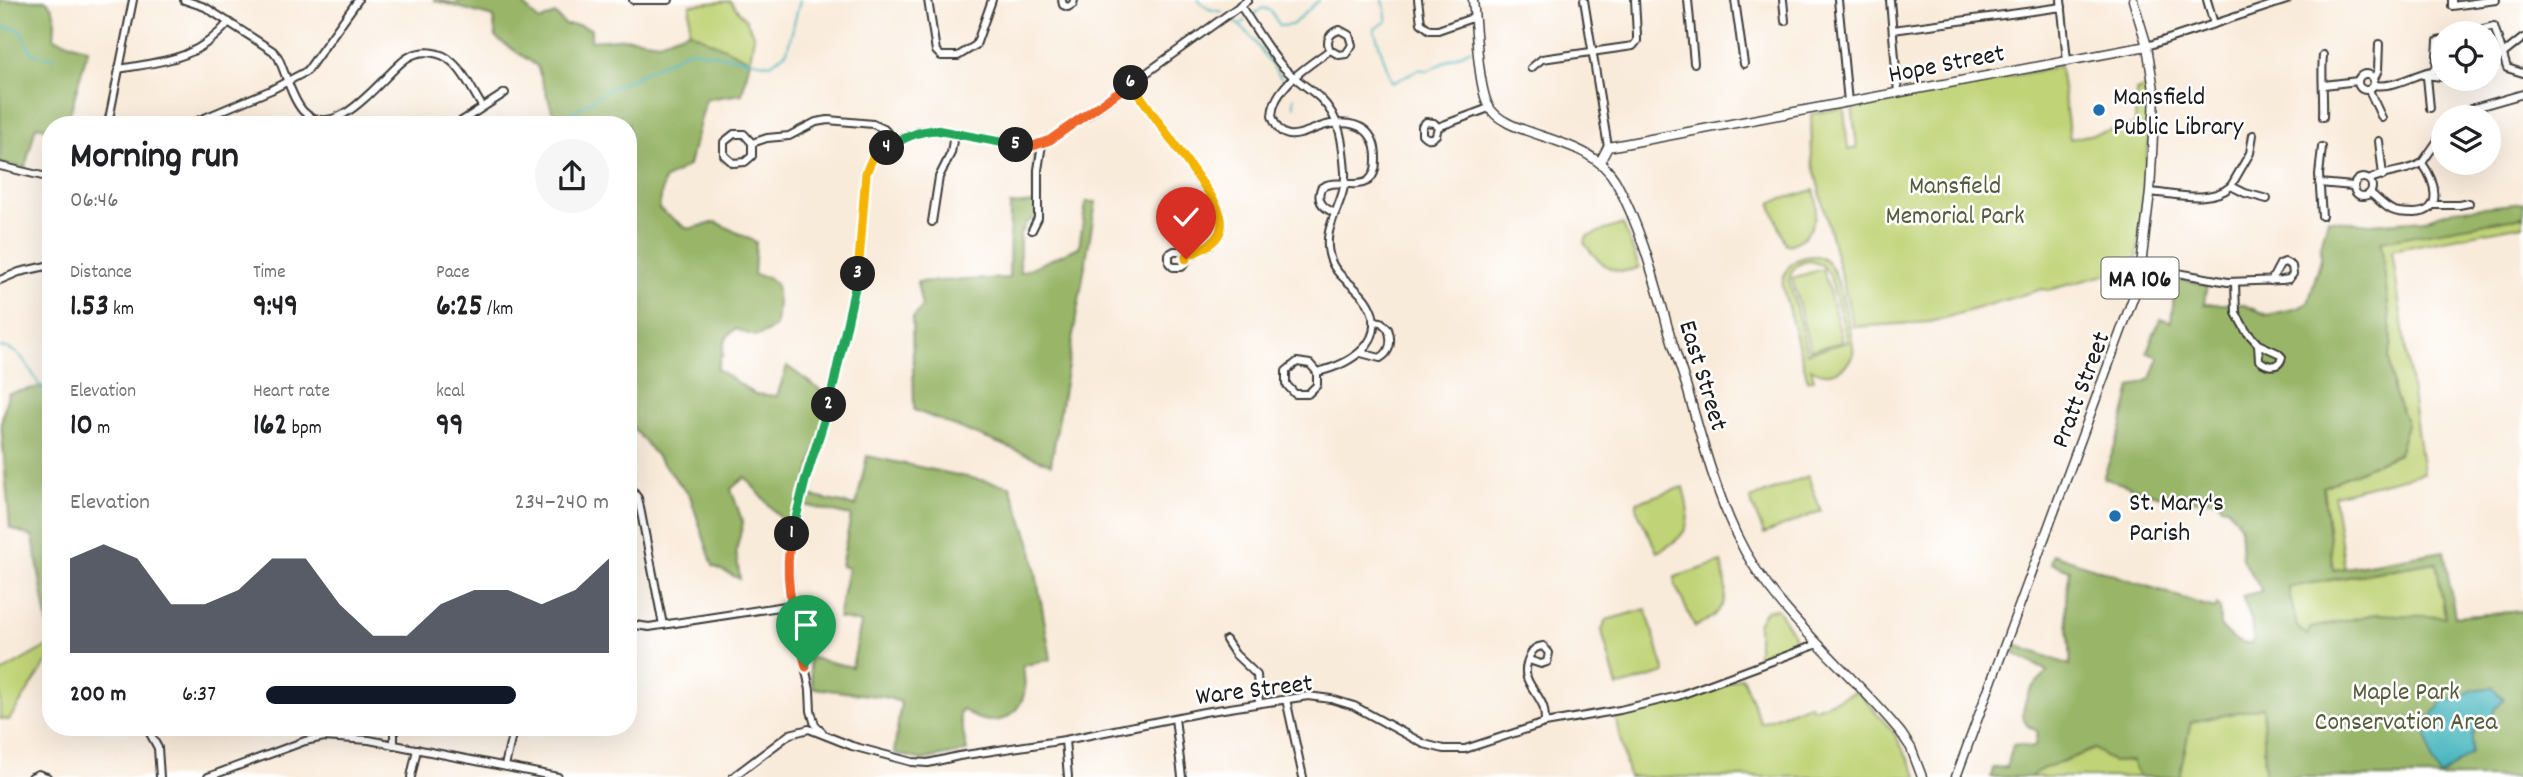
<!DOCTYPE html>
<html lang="en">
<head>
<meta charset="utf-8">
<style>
	:root { --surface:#fff; --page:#f6f6f6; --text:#202124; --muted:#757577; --accent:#111827 }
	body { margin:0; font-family:Dekko,sans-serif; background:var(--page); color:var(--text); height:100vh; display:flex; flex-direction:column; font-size:26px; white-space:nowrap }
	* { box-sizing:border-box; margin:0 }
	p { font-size:23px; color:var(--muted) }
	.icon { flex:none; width:38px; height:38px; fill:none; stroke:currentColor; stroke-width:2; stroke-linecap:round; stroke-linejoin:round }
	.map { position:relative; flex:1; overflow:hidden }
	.drawer { position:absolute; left:42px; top:116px; width:595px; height:620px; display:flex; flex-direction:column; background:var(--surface); border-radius:28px; box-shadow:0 7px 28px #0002 }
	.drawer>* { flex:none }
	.buttons { position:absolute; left:2431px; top:21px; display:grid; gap:14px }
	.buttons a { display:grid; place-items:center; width:70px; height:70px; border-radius:50%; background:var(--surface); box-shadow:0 7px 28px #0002; font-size:35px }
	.pin { position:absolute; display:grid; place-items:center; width:60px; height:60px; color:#fff; margin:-72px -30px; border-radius:50% 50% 50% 0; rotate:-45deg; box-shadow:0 0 7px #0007 }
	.pin .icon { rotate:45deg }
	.km { position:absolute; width:35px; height:35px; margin:-18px; border-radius:50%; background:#222; color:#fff; font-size:19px; line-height:35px; text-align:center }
	.round { display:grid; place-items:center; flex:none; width:74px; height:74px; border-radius:37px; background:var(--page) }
	.summary { display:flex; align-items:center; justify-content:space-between; height:119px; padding:0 28px }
	h1 { font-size:38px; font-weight:700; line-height:52px }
	.figures { display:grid; grid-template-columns:repeat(3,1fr); gap:10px; height:119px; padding:7px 28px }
	.figures div { display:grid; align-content:center }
	.figures b { font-size:30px; font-weight:700 }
	.figures small { font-size:19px; font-weight:400 }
	.figures p { font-size:19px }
	.chart { height:196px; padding:14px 28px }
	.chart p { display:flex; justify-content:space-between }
	.chart svg { width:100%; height:126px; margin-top:7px; fill:var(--accent); opacity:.7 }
	ul { padding:0 28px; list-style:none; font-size:23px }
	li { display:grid; grid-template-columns:112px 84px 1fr; align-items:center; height:52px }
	li i { height:18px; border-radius:9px; background:var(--accent) }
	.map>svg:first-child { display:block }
	.green { fill:#c0d376; stroke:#6e7849; stroke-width:2; fill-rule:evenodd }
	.forest { fill:#98b567; stroke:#5a6842; stroke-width:2; fill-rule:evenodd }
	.water { fill:#47b6be; stroke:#32696d; stroke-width:2 }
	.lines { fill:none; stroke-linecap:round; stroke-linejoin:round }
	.stream { stroke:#47b6be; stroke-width:2 }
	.minor-casing { stroke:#3d3b38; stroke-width:10 }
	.major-casing { stroke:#3d3b38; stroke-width:11 }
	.minor { stroke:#fff; stroke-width:6 }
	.major { stroke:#fff; stroke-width:8 }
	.split-1-casing { stroke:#fff; stroke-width:14 }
	.split-2-casing { stroke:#fff; stroke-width:14 }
	.split-3-casing { stroke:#fff; stroke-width:14 }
	.split-4-casing { stroke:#fff; stroke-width:14 }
	.split-5-casing { stroke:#fff; stroke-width:14 }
	.split-6-casing { stroke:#fff; stroke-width:14 }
	.split-7-casing { stroke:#fff; stroke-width:14 }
	.split-8-casing { stroke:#fff; stroke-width:14 }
	.split-1 { stroke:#f0652b; stroke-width:9 }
	.split-2 { stroke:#22a559; stroke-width:9 }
	.split-3 { stroke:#22a559; stroke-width:9 }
	.split-4 { stroke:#f5b400; stroke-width:9 }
	.split-5 { stroke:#22a559; stroke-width:9 }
	.split-6 { stroke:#f0652b; stroke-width:9 }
	.split-7 { stroke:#f5b400; stroke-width:9 }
	.split-8 { stroke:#f5b400; stroke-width:9 }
	.poi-dot { fill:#1f6fb2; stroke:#fff; stroke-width:2.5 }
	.labels { text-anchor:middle; stroke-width:5; stroke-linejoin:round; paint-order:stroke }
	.shield { fill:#fff; stroke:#606060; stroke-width:2 }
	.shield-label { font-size:24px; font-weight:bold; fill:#1c1c1c }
	.street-label { font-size:26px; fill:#1c1c1c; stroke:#fff }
	.poi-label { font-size:26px; fill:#1c1c1c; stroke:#fff; text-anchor:start }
	.park-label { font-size:26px; fill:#555c3c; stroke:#fff }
</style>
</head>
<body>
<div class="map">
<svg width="2523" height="777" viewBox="0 0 2523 777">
	<rect width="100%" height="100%" fill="#fff"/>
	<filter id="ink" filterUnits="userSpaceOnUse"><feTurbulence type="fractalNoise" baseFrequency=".0143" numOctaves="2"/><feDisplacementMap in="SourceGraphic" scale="14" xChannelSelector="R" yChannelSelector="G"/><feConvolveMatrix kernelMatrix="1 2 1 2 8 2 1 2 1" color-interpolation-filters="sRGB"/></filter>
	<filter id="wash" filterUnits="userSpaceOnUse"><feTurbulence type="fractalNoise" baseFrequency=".00686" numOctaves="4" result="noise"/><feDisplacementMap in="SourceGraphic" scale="28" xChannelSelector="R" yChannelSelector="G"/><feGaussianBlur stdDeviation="1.57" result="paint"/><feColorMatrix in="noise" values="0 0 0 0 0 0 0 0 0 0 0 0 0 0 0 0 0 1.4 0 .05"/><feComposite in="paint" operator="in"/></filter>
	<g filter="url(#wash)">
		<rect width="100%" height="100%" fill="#f9ebda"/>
		<g class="green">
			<path d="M730,1L746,20L754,36L750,60L701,52L689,41L690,5Z"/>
			<path d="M2060,67L2070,139L2135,125L2136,91L2149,86L2150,126L2136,267L2048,290L2042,289L1931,322L1854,327L1812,160L1811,114L1844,108L1848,150L1857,148L1852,106Z"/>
			<path d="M1814,190C1822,212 1811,242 1786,245L1771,205L1772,202Z"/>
			<path d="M2523,217V225L2392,250L2423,473L2334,495L2345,569L2332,570L2323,487L2398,454L2407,424L2393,389L2389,356L2392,343L2381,240Z"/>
			<path d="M1623,224L1639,267C1614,279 1598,262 1584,243L1587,236Z"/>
			<path d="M1817,256C1824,259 1830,263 1833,270C1839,282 1856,346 1853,355C1850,362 1843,368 1837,371C1828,375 1819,373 1811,368L1814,379L1808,381L1782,285C1785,265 1796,255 1817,256ZM1810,261L1822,265L1829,273L1848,342L1807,353L1789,280C1792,268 1798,262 1810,261Z"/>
			<path d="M1823,269L1843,342L1810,350L1792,278Z"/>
			<path d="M1808,476L1821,511L1764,534L1750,499Z"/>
			<path d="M1683,487C1692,522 1691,536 1657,552L1637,510V502Z"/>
			<path d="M1721,562C1730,597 1728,611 1695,627L1675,585V577Z"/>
			<path d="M2436,562L2455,617L2523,611L2313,641L2277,638L2262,592Z"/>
			<path d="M1646,609L1665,673L1617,687L1602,631L1606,620Z"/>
			<path d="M1777,609L1794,635V639L1765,658L1758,657V624L1766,610Z"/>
			<path d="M51,644V656L9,720L0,719V673Z"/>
			<path d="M2262,649L2265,774L2259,777H2011Z"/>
			<path d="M1742,677L1761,723L1809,704L1813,709L1858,691L1894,733L1918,777H1629L1615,716L1685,699Z"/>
		</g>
		<g class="forest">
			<path d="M0,0H45C58,8 55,25 54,38L88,49L67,124H51V129L36,126L25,168L0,163Z"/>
			<path d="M433,0L456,3L461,0H519L539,21L555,14L565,25H579L591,29V41L630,38L659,42L689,31L750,60L742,94L706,99L689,165L664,180L659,209L688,229L716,222L756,242L754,275L768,277L776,284L778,304L776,326C758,339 756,338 736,329C725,335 722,345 723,357L722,353L717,369L755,394L777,396L787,366L831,398L792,532L745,477L731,489L743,523L736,551L740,579L713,566L690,496L628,422V124H553L556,122L537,66L496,38L493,17Z"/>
			<path d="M1034,152L1038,155L1036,217L1025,224L1023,231L1020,232V273L1079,247L1086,202H1096L1051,464L914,410L912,319L922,307L917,282L1009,278L1010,205L1034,203Z"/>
			<path d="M2523,203V217L2381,241L2392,343L2389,356L2393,389L2407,424L2398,454L2323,487L2333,570L2444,551L2455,617L2523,611V777H2259L2265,774L2263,707L2191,722L2179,777H2139L2132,761L2113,762L2095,749L2042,769L2030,777H1991L1993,768L2007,767L2013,745L2020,744L2031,748L2035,746L2037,731C2034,729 2030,728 2027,725C2018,716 2027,691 2036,683C2041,678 2044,677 2047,671L2013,653L2016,645L2070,665C2072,647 2067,629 2066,610C2065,597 2068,583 2070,570L2051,563L2053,554L2215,609L2217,605L2220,608V626C2229,637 2237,644 2252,644C2257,629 2247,610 2242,596L2262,591L2242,559L2240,525L2227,507L2221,506L2216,499L2180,502L2103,478L2120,432L2131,387L2151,379L2159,357L2147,352L2160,319L2171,322L2176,279L2207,285L2204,304H2242L2267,315L2298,308L2308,303L2321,258V245L2328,219L2370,224L2424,220L2454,210ZM2436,562L2445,617L2375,614L2311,628L2307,635L2297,627L2288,587Z"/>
			<path d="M51,385V644L33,537L10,528L1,423L8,393Z"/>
			<path d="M867,456L1010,486L1031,544L1051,659L1023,666C1024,675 1026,685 1024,694C1016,724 984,729 963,709L959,713L967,751L922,760L894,753L901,702L884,697L813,688L808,657L852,667L861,623L838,618L848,568L841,566L851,516L803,505L805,495L856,506Z"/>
		</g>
		<path class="water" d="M2492,687L2504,699L2494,710L2488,728L2475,729L2472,736L2471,753L2440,776L2432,762L2425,725L2445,698L2454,700L2473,690Z"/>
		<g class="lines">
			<g class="stream">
				<path d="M1136,0L1139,2L1144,0"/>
				<path d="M1198,0L1209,9L1223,12"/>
				<path d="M1383,0L1387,21L1374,29L1392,83L1419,69L1427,71L1471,49"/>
				<path d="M1251,16L1263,8L1270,10L1280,26L1292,25L1319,0"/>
				<path d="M1231,17L1239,25L1245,21"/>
				<path d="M1239,25L1249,34L1281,78"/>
				<path d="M0,26L20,30L32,54L55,58"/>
				<path d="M1294,107V98"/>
				<path d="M553,124L608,90L690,50L771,64L787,51L800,0"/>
				<path d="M0,347C29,349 33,384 51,400"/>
			</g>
		</g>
	</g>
	<g filter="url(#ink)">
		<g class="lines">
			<g class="minor-casing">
				<g id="minor">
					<path d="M184,0L205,7L273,51L278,57C285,72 292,99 303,111C337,146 384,73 407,58C421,49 441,51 452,62C465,73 473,92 482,106"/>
					<path d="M633,0H669"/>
					<path d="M928,0L936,51L941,56H958L976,45L992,0"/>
					<path d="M1062,0L1063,5L1068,7L1073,4L1074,0"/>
					<path d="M1418,0L1421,23L1430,30H1438L1475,17"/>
					<path d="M1584,0L1608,147"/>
					<path d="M1688,0L1694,63"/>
					<path d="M1735,0L1744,64"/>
					<path d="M1783,0L1785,21"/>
					<path d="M1838,0L1848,102"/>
					<path d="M1890,0L1898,93"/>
					<path d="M2061,0L2067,61"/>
					<path d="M2207,0L2214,24"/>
					<path d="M2452,0V6L2496,0"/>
					<path d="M1240,5C1254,26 1267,49 1283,67C1294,79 1308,87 1320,98C1341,118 1343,144 1345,172C1347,202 1322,224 1329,254C1334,278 1357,284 1368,304C1390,342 1348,365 1317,372L1310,364L1297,362L1286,371V384L1295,394H1308L1317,385V372"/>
					<path d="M1893,30L2062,7"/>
					<path d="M2468,33L2494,26L2507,68L2523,73"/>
					<path d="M2147,46L2287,0"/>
					<path d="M1330,50L1339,55L1346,54L1352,45L1349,35L1340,30C1330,32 1325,40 1330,50C1308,66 1273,87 1272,116C1284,152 1308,127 1331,124C1359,120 1377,131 1376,161C1376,169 1374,176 1368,181C1354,189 1334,178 1321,188C1316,201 1323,208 1335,213"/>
					<path d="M2323,55C2321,76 2324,96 2323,117"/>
					<path d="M2488,66L2523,38"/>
					<path d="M1531,68L1542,59L1633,46L1637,41V35L1635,0"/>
					<path d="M119,69C164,61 197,60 229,22"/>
					<path d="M2436,70L2438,41L2443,40"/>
					<circle cx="2366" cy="82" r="8"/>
					<path d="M2423,75L2443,77"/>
					<path d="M2427,77L2430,108"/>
					<path d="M2374,79L2378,70L2379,44"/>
					<path d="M1132,83L1220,211C1226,241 1210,247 1186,256L1182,251H1174L1169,254V263L1173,267H1182L1186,262V256"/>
					<path d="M2324,85L2358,81"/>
					<path d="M2374,85C2399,89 2419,69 2443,70"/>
					<path d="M2369,90L2382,118"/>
					<path d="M2456,117L2474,108L2523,94"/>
					<path d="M108,124L133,0"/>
					<path d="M190,124L271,90L307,71L358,0"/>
					<path d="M457,124L505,93"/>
					<path d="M1438,127L1436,135C1431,140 1426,139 1422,134V126L1426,122L1434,123L1438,127L1489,108"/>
					<path d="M2379,141L2383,176"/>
					<path d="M752,143V156L745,162L733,163L724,155V142L734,134H744L752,143L767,138L789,136L816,122L828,120L873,124L884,129L897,143"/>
					<path d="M2322,147L2319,175L2322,216"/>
					<path d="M0,166L51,178"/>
					<circle cx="2363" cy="187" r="9"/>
					<path d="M2369,180C2385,171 2405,173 2422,163"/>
					<path d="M2319,183L2353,186"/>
					<path d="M2231,186L2250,153L2253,135"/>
					<path d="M2150,192C2175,194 2211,204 2231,186L2245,193L2267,199"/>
					<path d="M2370,193C2377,198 2384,206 2392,210C2398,213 2407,213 2414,213C2445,213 2435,181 2422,163L2443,133"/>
					<path d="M2434,205H2459L2469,203"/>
					<path d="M932,222L939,177L951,153L954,134"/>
					<path d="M1032,230L1038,218V170L1042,144"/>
					<path d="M2143,267L2228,282L2282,280L2289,279L2293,274L2292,266L2285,262L2280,264L2271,281"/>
					<path d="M0,280L19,272L51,265"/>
					<path d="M2235,283L2236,313L2246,331L2258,344L2259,360C2267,367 2279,369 2282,357L2278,353L2258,344"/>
					<path d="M1361,353L1380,358C1391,352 1392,340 1388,329L1381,322L1373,321"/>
					<path d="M628,485L638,498L641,513L663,625"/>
					<path d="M628,624L649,627L792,605"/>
					<path d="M1226,640L1235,654L1257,675L1259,703"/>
					<path d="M1529,660L1541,664L1547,662L1549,653L1543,646C1536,647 1533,649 1530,655C1518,681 1535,686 1543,706C1545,712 1545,718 1545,723"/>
					<path d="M1286,699L1303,777"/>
					<path d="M1175,718L1182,777"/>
					<path d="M146,726L158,748L160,777"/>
					<path d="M394,726V745"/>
					<path d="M822,732L815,725L811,711L810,690L792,605L788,554L805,481L830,400L859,268L865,177L869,165L876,156L908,136L920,131L936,130L1025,146L1044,143L1088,115L1248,0"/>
					<path d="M1065,740L1068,777"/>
					<path d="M505,766L514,726"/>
					<path d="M32,777L38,774L47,777"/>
					<path d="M208,777L305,741L324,737L369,740L558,777"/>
					<path d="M411,777L417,749"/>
					<path d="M733,777L790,734L809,729L852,746L912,762L928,763L959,756L1065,740L1204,712L1308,696L1331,699L1354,706L1424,744L1444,749H1465L1545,723L1620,710L1678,696L1818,644"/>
				</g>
			</g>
			<g class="major-casing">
				<g id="major">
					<path d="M1473,0C1476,25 1478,85 1488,105C1504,139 1589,133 1616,182C1639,224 1652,271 1665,317C1671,341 1680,364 1687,388C1701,436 1714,487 1736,534C1773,613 1847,666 1901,733L1911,748L1922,777"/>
					<path d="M1600,162L1608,147L2147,46"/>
					<path d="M1956,777L2139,282L2150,192L2155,96L2147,46L2133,0"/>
				</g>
			</g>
			<use href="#minor" class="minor"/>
			<use href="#major" class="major"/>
		</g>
	</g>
	<g class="lines" filter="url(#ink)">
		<g class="split-1-casing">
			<path id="split-1" d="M792,534C781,577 796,625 806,667"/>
		</g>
		<g class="split-2-casing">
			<path id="split-2" d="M792,534L805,481L829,405"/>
		</g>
		<g class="split-3-casing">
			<path id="split-3" d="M829,405L858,274"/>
		</g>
		<g class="split-4-casing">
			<path id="split-4" d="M858,274L866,173L872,159L887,148"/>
		</g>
		<g class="split-5-casing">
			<path id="split-5" d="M887,148C904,138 917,131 936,130L1016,145"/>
		</g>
		<g class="split-6-casing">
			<path id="split-6" d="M1016,145L1033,146L1050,140L1131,83"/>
		</g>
		<g class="split-7-casing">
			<path id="split-7" d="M1131,83L1209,193"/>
		</g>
		<g class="split-8-casing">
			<path id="split-8" d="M1186,259V256C1221,243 1233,227 1209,193"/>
		</g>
		<use href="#split-1" class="split-1"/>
		<use href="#split-2" class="split-2"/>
		<use href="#split-3" class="split-3"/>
		<use href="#split-4" class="split-4"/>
		<use href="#split-5" class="split-5"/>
		<use href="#split-6" class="split-6"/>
		<use href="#split-7" class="split-7"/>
		<use href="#split-8" class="split-8"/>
	</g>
	<g class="poi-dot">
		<circle cx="2099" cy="110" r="7"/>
		<circle cx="2115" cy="516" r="7"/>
	</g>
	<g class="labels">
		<rect class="shield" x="2101.5" y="257.5" width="77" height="41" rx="5"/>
		<g class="shield-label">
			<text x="2140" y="286">MA 106</text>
		</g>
		<g class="street-label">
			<text transform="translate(1946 62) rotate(-11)" y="9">Hope Street</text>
			<text transform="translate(1705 375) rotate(73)" y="9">East Street</text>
			<text transform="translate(2079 389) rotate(-69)" y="9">Pratt Street</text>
			<text transform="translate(1254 688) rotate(-7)" y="9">Ware Street</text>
		</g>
		<g class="poi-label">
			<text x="2113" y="104">Mansfield<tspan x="2113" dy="30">Public Library</tspan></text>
			<text x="2129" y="510">St. Mary's<tspan x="2129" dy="30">Parish</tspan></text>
		</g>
		<g class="park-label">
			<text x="1955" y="193">Mansfield<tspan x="1955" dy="30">Memorial Park</tspan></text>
			<text x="2406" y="699">Maple Park<tspan x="2406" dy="30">Conservation Area</tspan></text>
		</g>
	</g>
</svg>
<div class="buttons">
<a><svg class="icon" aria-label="locate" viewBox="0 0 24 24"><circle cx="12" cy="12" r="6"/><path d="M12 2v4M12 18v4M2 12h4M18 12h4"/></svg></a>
<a><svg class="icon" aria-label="layers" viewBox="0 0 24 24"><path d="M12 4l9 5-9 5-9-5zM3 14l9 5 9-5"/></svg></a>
</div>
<div class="pin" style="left:806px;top:667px;background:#1e9e55"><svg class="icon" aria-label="arrive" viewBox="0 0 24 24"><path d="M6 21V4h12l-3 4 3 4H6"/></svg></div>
<div class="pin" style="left:1186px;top:259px;background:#d93025"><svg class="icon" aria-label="check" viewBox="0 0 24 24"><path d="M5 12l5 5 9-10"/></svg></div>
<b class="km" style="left:792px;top:534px">1</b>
<b class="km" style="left:829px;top:405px">2</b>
<b class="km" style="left:858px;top:274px">3</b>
<b class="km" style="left:887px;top:148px">4</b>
<b class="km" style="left:1016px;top:145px">5</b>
<b class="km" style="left:1131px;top:83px">6</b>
<section class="drawer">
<div class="summary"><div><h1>Morning run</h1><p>06:46</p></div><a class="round"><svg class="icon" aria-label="share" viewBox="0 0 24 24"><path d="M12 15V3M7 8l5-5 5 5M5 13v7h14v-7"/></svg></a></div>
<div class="figures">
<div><p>Distance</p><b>1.53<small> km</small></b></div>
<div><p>Time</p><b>9:49</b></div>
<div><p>Pace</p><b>6:25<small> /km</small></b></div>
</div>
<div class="figures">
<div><p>Elevation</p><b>10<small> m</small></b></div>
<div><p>Heart rate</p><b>162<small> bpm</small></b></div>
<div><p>kcal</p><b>99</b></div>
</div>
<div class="chart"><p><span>Elevation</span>234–240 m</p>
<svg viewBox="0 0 160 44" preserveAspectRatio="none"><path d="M0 44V11L10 6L20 11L30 27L40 27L50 22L60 11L70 11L80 27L90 38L100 38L110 27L120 22L130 22L140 27L150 22L160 11V44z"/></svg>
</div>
<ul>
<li><b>200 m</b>6:37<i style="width:73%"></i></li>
</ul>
</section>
</div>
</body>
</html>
